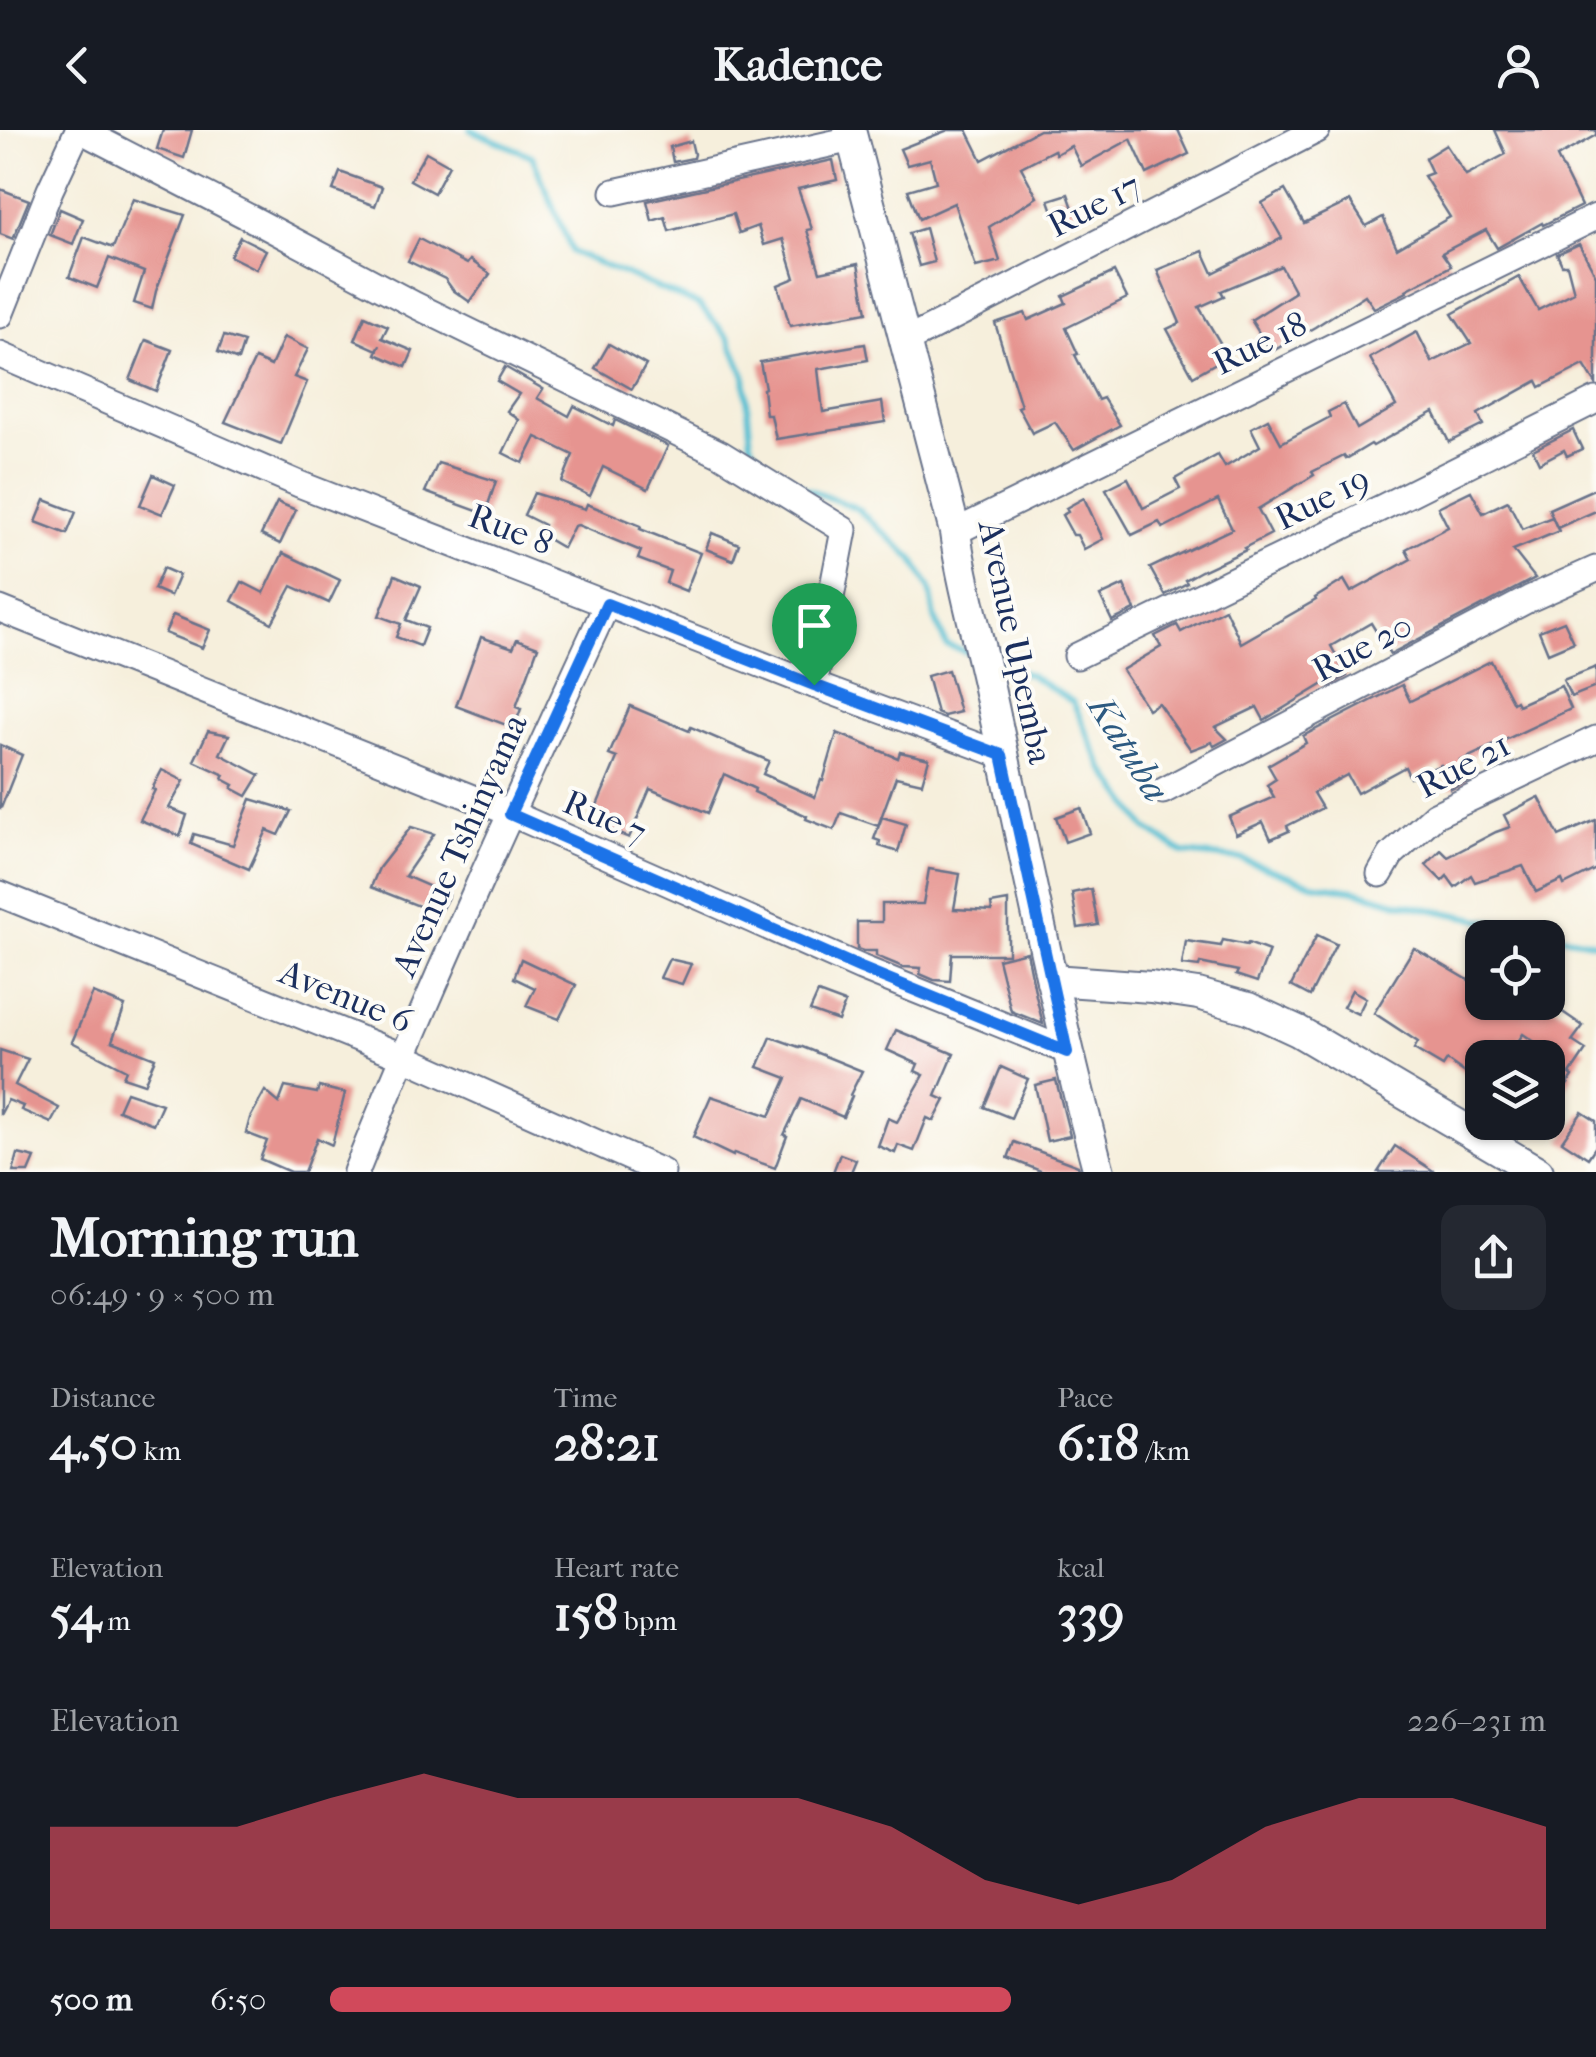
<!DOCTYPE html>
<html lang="en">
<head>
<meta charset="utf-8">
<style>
	:root { --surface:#171b24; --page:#242831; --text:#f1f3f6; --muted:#9ea1a6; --accent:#d1495b }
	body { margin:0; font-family:"IM FELL French Canon",serif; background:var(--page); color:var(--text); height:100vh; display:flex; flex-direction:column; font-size:38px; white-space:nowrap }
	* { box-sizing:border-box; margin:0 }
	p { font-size:32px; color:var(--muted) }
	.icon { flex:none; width:55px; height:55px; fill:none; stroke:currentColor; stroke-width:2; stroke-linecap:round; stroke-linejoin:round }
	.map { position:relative; height:1042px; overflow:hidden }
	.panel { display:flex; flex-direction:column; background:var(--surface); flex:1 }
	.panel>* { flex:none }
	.tools { position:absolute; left:1465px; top:790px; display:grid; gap:20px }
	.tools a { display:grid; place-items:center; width:100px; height:100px; border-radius:20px; background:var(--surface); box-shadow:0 2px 8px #0004; font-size:50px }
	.pin { position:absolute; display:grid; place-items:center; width:85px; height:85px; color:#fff; margin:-102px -42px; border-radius:50% 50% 50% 0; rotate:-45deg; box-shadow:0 0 10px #0007 }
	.pin .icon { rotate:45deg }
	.round { display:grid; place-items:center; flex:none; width:105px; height:105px; border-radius:20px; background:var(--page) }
	.overview { display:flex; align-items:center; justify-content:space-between; height:170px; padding:0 50px }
	h1 { font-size:55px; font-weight:800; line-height:75px }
	.stats { display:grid; grid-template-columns:repeat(3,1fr); gap:15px; height:170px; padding:10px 50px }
	.stats div { display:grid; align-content:center }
	.stats b { font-size:50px; font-weight:800 }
	.stats small { font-size:28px; font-weight:400 }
	.stats p { font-size:28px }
	.chart { height:280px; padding:20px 50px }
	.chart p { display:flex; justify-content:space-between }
	.chart svg { width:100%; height:180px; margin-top:10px; fill:var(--accent); opacity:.7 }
	ul { padding:0 50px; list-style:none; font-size:32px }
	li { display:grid; grid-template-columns:160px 120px 1fr; align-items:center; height:75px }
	li i { height:25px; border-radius:12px; background:var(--accent) }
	header { display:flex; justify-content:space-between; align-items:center; height:130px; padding:0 50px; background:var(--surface); font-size:45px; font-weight:800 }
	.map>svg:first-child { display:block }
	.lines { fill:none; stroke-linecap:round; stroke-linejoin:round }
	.stream { stroke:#56bfd2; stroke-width:6 }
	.building { fill:#e69490 }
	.minor-casing { stroke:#68728a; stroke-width:29 }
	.tertiary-casing { stroke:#68728a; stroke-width:34 }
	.minor { stroke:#fff; stroke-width:25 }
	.tertiary { stroke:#fff; stroke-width:30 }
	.route-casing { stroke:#fff; stroke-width:20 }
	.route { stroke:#1a73e8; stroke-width:12 }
	.labels { text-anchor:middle; stroke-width:8; stroke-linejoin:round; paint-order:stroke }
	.street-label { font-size:35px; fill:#1b2f5e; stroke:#fdfcf7 }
	.water-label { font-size:38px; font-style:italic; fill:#2d5a81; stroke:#fdfcf7 }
</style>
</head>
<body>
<header><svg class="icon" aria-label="back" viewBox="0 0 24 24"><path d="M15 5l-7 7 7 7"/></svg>Kadence<svg class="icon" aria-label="person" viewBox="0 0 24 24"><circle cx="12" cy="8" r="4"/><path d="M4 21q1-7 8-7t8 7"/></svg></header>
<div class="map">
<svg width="1596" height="1042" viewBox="0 0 1596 1042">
	<rect width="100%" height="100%" fill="#fdfcf7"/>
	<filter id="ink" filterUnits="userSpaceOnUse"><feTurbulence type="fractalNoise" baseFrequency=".01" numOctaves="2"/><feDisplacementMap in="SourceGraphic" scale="20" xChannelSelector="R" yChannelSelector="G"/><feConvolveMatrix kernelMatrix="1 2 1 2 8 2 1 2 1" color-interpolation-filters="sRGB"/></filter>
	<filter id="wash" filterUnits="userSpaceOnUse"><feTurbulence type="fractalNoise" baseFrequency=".0048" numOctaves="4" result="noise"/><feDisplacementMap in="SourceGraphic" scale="40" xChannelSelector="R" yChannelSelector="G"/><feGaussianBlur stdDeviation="2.25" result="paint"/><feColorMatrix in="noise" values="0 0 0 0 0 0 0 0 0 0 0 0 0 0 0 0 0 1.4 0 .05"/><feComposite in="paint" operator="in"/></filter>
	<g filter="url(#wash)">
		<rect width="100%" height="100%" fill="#f6efdc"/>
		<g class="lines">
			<g class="stream">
				<path d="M471,0L532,26L572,122L699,175L729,208L745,246L751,315L772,342L805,358L856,378L913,429L930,459L935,488L946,515L970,523"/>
				<path d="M991,531L1030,545L1073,572L1103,638L1146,698L1183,723L1241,729L1312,754L1355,760L1399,773L1596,813"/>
			</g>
		</g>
		<g id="blocks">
			<g class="building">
				<path d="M163,0H192L184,28L157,19Z"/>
				<path d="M948,0H967L982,30L1039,0H1178L1189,24L1147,44L1131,9L1081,36L1071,16L1056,24L1054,20L1021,37L1037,67L989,97L1000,131L976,137L954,73L919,89L908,60L936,52L930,29L907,35L900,19Z"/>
				<path d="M1495,0H1596V5L1557,27L1581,76L1543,95L1542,93L1497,118L1486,100L1442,123L1451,136L1406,160L1407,162L1374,178L1365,165L1315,197L1271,222L1251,190L1295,162L1281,136L1221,161L1224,166L1199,177L1228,226L1193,246L1167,199L1180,193L1157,140L1203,121L1213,143L1282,108L1262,73L1285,60L1304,93L1350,71L1366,96L1383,87L1397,118L1450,87L1424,46L1432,43L1425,28L1446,15L1466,45L1506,24Z"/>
				<path d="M691,11L694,24L693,28L673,32L670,17Z"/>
				<path d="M426,22L449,35L434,63L410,50Z"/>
				<path d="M833,30L837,50L798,59L812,99L807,100L820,142L858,134L867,182L790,196L778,155L795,148L783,109L764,115L758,96L739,103L733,84L669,101L665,87L652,91L647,71Z"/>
				<path d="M340,42L382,57L375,76L333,60Z"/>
				<path d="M0,59L29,70L13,109L0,104Z"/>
				<path d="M1068,64L1074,81L1055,87L1049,70Z"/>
				<path d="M133,69L185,85L156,161L152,179L134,173L144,142L109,128L97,158L69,147L84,107L113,118Z"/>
				<path d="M60,79L83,89L73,114L50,105Z"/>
				<path d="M925,98L934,132L919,136L909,103Z"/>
				<path d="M240,107L266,120L256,139L230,126Z"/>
				<path d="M419,109L467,134L470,130L490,144L470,172L453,160L445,149L408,131Z"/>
				<path d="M1579,114L1596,146V254L1584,235L1540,257L1537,251L1478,284L1483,295L1449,312L1434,282L1373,316L1371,314L1346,329L1344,326L1312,342L1314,345L1258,379L1271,404L1244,418L1246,420L1201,441L1185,450L1187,453L1165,465L1150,438L1232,399L1218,370L1163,398L1159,392L1132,405L1106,359L1128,348L1143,378L1180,359L1175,349L1218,325L1225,337L1260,316L1251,298L1268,289L1281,313L1330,287L1328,282L1344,274L1357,299L1396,276L1370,228L1417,202L1432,232L1471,213L1452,184L1519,147L1538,180L1574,162L1567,135H1562L1557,124Z"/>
				<path d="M1114,142L1127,168L1066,198L1078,224L1075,225L1098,270L1103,268L1120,295L1074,320L1055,292L1032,303L1018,277L1021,276L995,193L1025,183L1028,190L1066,173L1063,166Z"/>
				<path d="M365,186L388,196L382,208L413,221L406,237L376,224L380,215L377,220L355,210Z"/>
				<path d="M224,206L244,212L238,230L218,222Z"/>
				<path d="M284,207L308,219L294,247L307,252L281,314L225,292L255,229L271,236Z"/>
				<path d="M146,210L172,220L156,261L130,250Z"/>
				<path d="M609,214L646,235L632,259L595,238Z"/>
				<path d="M865,214L868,230L818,239L823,282L882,272L885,292L776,309L771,285H766L763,259L765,258L760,232Z"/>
				<path d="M505,237L543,259L537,268L569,286L574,276L613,296L615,290L668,316L648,359L603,337L590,366L562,352L573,325L536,307L523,333L503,323L519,290L507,281L519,264L497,251Z"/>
				<path d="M1573,300L1582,319L1567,326L1564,320L1539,333L1533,320Z"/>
				<path d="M438,333L496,351L485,384L425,362Z"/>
				<path d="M153,345L175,355L162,384L140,375Z"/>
				<path d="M1596,358V381L1557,398L1549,379Z"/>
				<path d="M1471,361L1483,383L1508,371L1522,399L1552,387L1559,401L1513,420L1535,448L1390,524L1371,493L1331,516L1347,546L1329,556L1327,552L1264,590L1257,577L1215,597L1227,609L1214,616L1212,612L1191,620L1158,573L1148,579L1122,540L1161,517L1155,506L1177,495L1181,502L1225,479L1241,513L1316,470L1315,468L1344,450L1351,462L1411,429L1406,419L1448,397L1438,377Z"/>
				<path d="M534,363L585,379L587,374L641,396L640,399L701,423L686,461L666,453L670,441L638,429L641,421L578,395L574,396L563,418L539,404L544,395L524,385Z"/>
				<path d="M1084,368L1103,409L1084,419L1077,405H1073L1062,385L1068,382L1066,378Z"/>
				<path d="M45,370L76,382L67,404L36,392Z"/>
				<path d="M277,372L296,380L280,414L261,405Z"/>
				<path d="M712,403L739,414L733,430L706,419Z"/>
				<path d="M283,423L340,450L329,473L292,456L272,493L232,471L242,452L264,463Z"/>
				<path d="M163,438L179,445L170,466L154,459Z"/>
				<path d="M395,445L421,456L406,490L427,498L420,516L396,507L401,494L379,486Z"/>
				<path d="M1124,455L1135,480L1112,491L1100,466Z"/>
				<path d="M173,485L210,500L202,518L165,503Z"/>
				<path d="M1564,491L1574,512L1548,523L1539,501Z"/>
				<path d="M481,507L513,518L517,509L538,517L516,577L521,579L514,598L456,576Z"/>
				<path d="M1491,531L1513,573L1516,571L1518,575L1561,556L1571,579L1460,631L1469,651L1451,659L1441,635L1410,648L1405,637L1357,663L1347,645L1313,663L1322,678L1287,696L1289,701L1271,709L1263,692L1236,704L1229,687L1274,667L1267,655L1276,649L1268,635L1306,613L1303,606L1402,555L1410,571Z"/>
				<path d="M1596,537V557L1571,567L1563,550Z"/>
				<path d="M948,540L960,582L944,586L937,583L927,546Z"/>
				<path d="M630,576L689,601L691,597L769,631L763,644L815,667L821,650L823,651L837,603L898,628L900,622L929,629L922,653L896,647L878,696L841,683L834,700L806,689L807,686L754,662L755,659L724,644L708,683L650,659L629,708L590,692L617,628L609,625Z"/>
				<path d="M208,601L229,605L220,624L260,645L247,666L232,658L234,655L223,649L225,645L194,631Z"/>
				<path d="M0,615L22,625L1,678H0Z"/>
				<path d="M162,640L184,651L169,678L187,685L180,706L140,690L155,660L152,659Z"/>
				<path d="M1539,667L1559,706L1596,690V739L1564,755L1562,750L1536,762L1523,736L1475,752L1471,745L1455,757L1447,746L1442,751L1426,735L1441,720L1448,727L1496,702L1510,697L1504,685Z"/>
				<path d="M251,669L291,681L279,705L267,700L249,739L191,714L194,704L233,715Z"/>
				<path d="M1081,678L1090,703L1065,712L1056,687Z"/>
				<path d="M882,687L906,694L898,722L879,716L880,711L874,709Z"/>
				<path d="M411,697L434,704L405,746L449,765L439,784L371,757L379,738Z"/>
				<path d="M929,739L960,744L954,779L992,781L991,774L1008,771V824H952L950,851L934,850L920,844L921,838L903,837L876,826V821H863L857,819V792H882V774H923Z"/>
				<path d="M1091,759L1098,795L1078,798L1072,763Z"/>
				<path d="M1317,805L1336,814L1310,866L1291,856Z"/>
				<path d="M1223,810L1247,815L1248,813L1269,821L1257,852L1236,845L1238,841L1200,833L1199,837L1182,835L1186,811L1221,816Z"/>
				<path d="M1414,818L1482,858V872H1548L1583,896L1572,911L1586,920L1570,944L1573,946L1562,963L1548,954V921L1523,904L1507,928H1482V955L1447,930L1443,936L1414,919L1418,912L1374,883Z"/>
				<path d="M1027,822L1036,866L1043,894L1011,881L998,829Z"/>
				<path d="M521,829L576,855L559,889L526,876L535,858L514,848Z"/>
				<path d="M669,829L691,834L682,854L660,848Z"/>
				<path d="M1352,860L1366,868L1358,884L1343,877Z"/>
				<path d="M93,863L125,876L112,911L155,928L144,954L123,947L126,940L72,912Z"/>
				<path d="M818,863L845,873L838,891L810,881Z"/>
				<path d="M896,900L954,924L936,966L945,970L934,991L927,988L914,1021L898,1015L895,1023L878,1016L888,988L897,992L924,945L915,941L918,934L887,920Z"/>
				<path d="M771,907L799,917L800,916L862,941L850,965L852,966L843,987L801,969L784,1005L787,1006L775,1038L734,1023L733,1026L693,1007L711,966L770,986L787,948L758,937Z"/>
				<path d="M0,920L28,929L15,955L59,978L51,993L21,980L23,976L8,970L0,985Z"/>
				<path d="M1001,937L1028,949L1011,988L984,977Z"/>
				<path d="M1056,950L1070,1006L1047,1011L1035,955Z"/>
				<path d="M285,957L317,963L319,957L345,963L332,1015L317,1008L304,1042H290L260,1029L267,1011L246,1003L250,988L265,961L279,973Z"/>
				<path d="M126,962L162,974L153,994L118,980Z"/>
				<path d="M1582,982L1596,991V1016L1588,1028L1562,1011Z"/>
				<path d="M1014,1012L1078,1036L1080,1042H1043L1008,1028Z"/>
				<path d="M1395,1016L1435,1042H1378Z"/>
				<path d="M18,1024L35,1028L29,1042H13Z"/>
				<path d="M840,1024L856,1030L851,1042H833Z"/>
			</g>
		</g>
	</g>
	<g filter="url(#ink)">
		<use href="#blocks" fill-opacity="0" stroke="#68728a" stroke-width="2.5"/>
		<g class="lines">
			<g class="minor-casing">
				<g id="minor">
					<path d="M80,0L262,94L415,175L721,324L844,400L814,555"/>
					<path d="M614,62L852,9"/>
					<path d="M0,185L50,60L78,0"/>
					<path d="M904,212L1317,0"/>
					<path d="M0,225L299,354L814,555L1002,625"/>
					<path d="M955,402L1596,87"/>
					<path d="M0,479L510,683L861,838L1067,921"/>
					<path d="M1077,526L1381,378L1596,270"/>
					<path d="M1163,661L1529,469L1596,439"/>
					<path d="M1380,744L1391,725L1435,685L1596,609"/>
					<path d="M0,764L402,926L662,1042"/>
					<path d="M356,1042C433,850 520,662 607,474"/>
				</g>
			</g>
			<g class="tertiary-casing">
				<g id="tertiary">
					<path d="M850,0L955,402C962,455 978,506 989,558C1024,720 1056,882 1099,1042"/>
					<path d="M1052,850L1151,857L1198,864L1248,878L1298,901L1538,1042"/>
				</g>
			</g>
			<use href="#minor" class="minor"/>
			<use href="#tertiary" class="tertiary"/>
		</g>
	</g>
	<g class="lines" filter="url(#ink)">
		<g class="route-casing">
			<path id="route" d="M607,474L814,555L1002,625L1067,922L861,838L510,684Z"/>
		</g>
		<use href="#route" class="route"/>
	</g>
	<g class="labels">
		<g class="street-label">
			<text transform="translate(1094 75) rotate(-27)" y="12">Rue 17</text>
			<text transform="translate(1260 213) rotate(-26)" y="12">Rue 18</text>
			<text transform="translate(1322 368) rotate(-26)" y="12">Rue 19</text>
			<text transform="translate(511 399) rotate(21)" y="12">Rue 8</text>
			<text transform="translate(1016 512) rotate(78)" y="12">Avenue Upemba</text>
			<text transform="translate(1362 517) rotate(-28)" y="12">Rue 20</text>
			<text transform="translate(1463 635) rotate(-28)" y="12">Rue 21</text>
			<text transform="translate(605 687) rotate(24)" y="12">Rue 7</text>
			<text transform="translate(459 715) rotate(-66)" y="12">Avenue Tshinyama</text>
			<text transform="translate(346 866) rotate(22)" y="12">Avenue 6</text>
		</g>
		<g class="water-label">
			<text transform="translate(1129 618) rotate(58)" y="13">Katuba</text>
		</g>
	</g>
</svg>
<div class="tools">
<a><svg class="icon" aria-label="locate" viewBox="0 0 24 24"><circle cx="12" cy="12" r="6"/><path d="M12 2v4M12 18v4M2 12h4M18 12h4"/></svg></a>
<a><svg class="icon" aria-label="layers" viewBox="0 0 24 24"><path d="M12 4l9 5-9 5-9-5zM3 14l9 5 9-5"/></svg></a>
</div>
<div class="pin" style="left:814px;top:555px;background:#1e9e55"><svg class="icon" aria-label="arrive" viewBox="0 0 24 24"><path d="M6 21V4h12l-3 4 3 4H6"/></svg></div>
</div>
<section class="panel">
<div class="overview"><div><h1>Morning run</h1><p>06:49 · 9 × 500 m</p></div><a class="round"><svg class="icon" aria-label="share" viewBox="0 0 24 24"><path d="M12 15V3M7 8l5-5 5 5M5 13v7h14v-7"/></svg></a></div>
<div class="stats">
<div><p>Distance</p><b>4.50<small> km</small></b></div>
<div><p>Time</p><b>28:21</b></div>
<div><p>Pace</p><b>6:18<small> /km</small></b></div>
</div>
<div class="stats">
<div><p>Elevation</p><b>54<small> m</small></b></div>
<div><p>Heart rate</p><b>158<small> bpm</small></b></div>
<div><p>kcal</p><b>339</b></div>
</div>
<div class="chart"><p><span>Elevation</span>226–231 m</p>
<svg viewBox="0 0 160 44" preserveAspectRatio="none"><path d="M0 44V19L10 19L20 19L30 12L40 6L50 12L60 12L70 12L80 12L90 19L100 32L110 38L120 32L130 19L140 12L150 12L160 19V44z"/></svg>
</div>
<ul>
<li><b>500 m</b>6:50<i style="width:56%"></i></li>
</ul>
</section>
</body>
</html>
